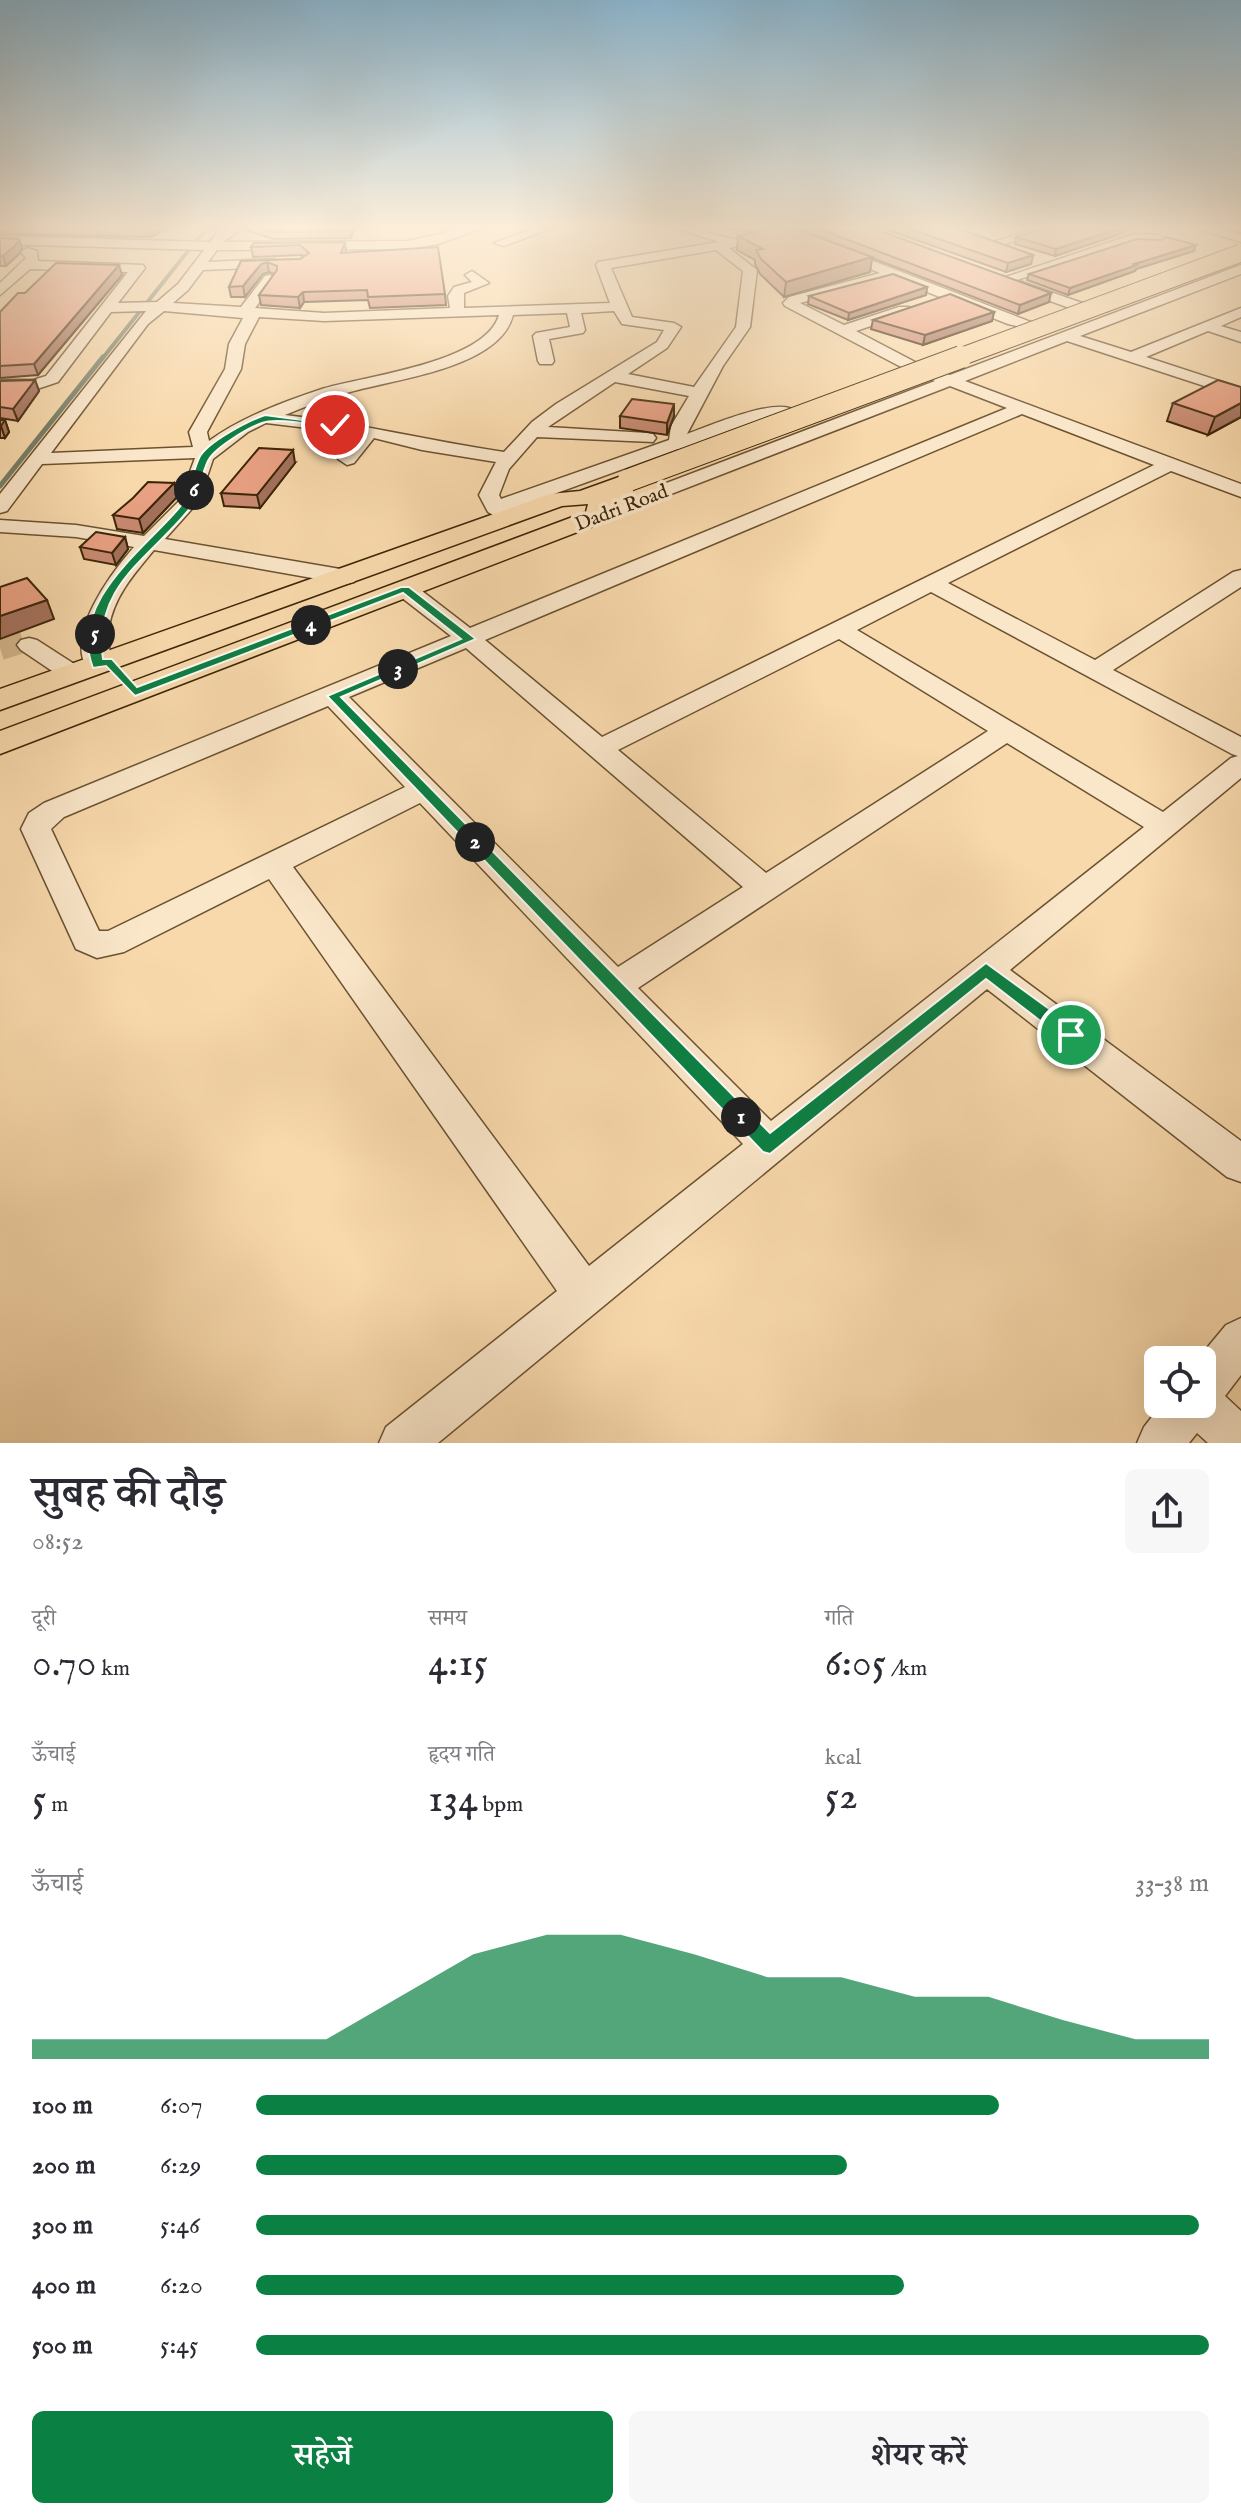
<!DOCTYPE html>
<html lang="hi">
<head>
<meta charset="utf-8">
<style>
	:root { --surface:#fff; --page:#f7f7f7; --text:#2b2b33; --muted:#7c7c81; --accent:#0b8043 }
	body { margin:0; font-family:"IM FELL English","Noto Serif Devanagari",serif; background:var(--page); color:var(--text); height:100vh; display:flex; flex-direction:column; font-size:30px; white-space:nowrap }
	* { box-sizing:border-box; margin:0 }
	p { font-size:26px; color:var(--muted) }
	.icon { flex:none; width:44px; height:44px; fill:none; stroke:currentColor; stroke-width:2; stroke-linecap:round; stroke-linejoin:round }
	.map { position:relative; height:1443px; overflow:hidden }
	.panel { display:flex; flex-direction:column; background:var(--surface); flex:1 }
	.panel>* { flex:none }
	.buttons { position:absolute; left:1144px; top:1346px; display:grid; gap:16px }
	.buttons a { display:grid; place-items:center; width:72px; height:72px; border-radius:12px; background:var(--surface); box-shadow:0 8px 32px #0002; font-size:40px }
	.pin { position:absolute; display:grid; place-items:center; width:68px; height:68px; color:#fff; margin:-34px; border:4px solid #fff; border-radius:50%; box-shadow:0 2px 8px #0007 }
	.km { position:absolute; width:40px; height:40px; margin:-20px; border-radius:50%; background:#222; color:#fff; font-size:22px; line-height:40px; text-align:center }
	.round { display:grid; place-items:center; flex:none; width:84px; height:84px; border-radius:12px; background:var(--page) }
	.overview { display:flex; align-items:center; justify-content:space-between; height:136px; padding:0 32px }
	h1 { font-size:44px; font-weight:600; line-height:60px }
	.figures { display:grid; grid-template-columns:repeat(3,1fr); gap:12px; height:136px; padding:8px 32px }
	.figures div { display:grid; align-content:center }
	.figures b { font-size:40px; font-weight:600 }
	.figures small { font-size:22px; font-weight:400 }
	.figures p { font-size:22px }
	.chart { height:224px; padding:16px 32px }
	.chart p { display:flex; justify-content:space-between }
	.chart svg { width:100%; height:144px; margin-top:8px; fill:var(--accent); opacity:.7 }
	.primary-button { display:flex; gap:16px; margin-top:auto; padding:16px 32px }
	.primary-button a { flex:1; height:92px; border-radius:12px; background:var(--accent); color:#fff; font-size:32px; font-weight:600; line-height:92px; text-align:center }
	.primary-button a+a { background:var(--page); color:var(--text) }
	ul { padding:0 32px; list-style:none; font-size:26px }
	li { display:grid; grid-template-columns:128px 96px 1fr; align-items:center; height:60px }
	li i { height:20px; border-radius:10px; background:var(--accent) }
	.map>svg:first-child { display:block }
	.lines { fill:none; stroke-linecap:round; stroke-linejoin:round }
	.stream-far1 { stroke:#767e69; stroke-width:4 }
	.stream { stroke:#767e69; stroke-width:5 }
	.minor-tunnel { stroke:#d2b58b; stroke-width:24; stroke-dasharray:24 12; stroke-linecap:butt }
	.minor-casing { stroke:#6b5230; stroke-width:3 }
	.major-casing { stroke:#3c2506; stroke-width:3 }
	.minor { fill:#fae6c9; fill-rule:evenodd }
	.major { fill:#f8d9ac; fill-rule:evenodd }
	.major-bridge-far1-casing { stroke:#3c2506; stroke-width:19; stroke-linecap:butt }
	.major-bridge-casing { stroke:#3c2506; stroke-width:24; stroke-linecap:butt }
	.major-bridge-far1 { stroke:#f8d9ac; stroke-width:17 }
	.major-bridge { stroke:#f8d9ac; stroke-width:22 }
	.wall { fill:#c98a72; stroke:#3c2506; stroke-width:2 }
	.shaded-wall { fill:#a4715c; stroke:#3c2506; stroke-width:2 }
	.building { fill:#eaa184; stroke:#3c2506; stroke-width:2 }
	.route { fill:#0b8043; stroke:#fff; stroke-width:2 }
	.labels { text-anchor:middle; stroke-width:7; stroke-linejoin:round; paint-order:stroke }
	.far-street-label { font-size:20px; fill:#3c2506; stroke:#fae6c9 }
</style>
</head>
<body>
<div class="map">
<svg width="1241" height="1443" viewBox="0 0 1241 1443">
	<rect width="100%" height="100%" fill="#f8d9ac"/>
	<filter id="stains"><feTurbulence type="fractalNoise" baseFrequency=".0025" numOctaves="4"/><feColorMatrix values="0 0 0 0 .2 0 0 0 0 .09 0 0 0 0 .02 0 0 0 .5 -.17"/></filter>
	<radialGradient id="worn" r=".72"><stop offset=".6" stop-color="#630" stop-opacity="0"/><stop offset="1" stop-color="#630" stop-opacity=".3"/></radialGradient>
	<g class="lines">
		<path class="stream-far1" d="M102,359L196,241L206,231L218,227"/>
		<path class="stream" d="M0,486L103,357"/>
		<path class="minor-tunnel" d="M0,648L23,641L29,645"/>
		<g class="minor-casing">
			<g id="minor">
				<path d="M231,227H245L223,242L408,241L469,227H486L438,244L408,249L217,250L208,262L274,259L280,263L274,267L203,270L188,290L173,303L241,307L265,276L270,275L277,279L255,308L324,313L450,308L448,296L454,287L472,282L465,275L472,271L489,283L464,293V308L610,303L596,265L598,262L719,242L672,227C697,227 720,238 741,240V246L729,248L757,270L750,327L723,366L687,434C709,426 778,396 795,411L792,415L757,421L694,444L696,447L693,451L678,449L510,510L518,518L508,524L488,512L479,495L496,462L422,450L374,438L354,463L347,465L338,459L358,434L266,423L248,432L213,459L199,501L165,539L346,570L354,572L357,577L354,582L346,584L154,550C135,573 114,596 109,627C107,640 113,659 106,670H88C64,635 112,572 134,547L76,537L0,532V520L76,525L144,536L179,501L195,458L42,464L7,511L0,513V494L146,311L111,312L58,382L34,390H0V380H33L46,376L128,272L30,269L0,295V283L26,258L21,252L27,248L37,251L38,261L143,265L145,268L118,303L157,302L178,284L204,250L0,244V236L210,242L217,233ZM716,250L743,271L736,327L694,387L628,374L667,348L681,327L674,323L632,317L611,268ZM164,311L243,318L229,344L225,369L189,432L193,447L51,453L148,324ZM614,311L622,324L664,330L657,342L556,404L532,422L504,452C429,441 359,423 285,415C306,406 328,398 350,392C395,379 500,368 513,315L567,313L570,327L536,333L533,336L538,361L540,364H552L554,361L549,339L583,333L585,330L581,313ZM499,315C486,363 364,376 322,389C283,402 242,417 209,441L207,432L241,369L245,344L259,317L324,321ZM615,382L689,396L671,426L669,440L501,499L499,495L509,469L537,437L653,442L656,438L653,434L647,433L548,427Z"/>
				<path d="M538,227H555L504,246L494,243Z"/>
				<path d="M769,227H785L1041,326L1034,330L1008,324L892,278L800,303L844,325L899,307H909V313L856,331L917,363L950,375L1241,265V274L1080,336L1131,352L1241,308V317L1221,326L1241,332V342L1208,331L1146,357L1241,388V398L1067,341L965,381L1241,484V497L1171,471L948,583L1095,660L1233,572L1241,570V587L1113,670L1241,737V778L1010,970L1241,1141V1182L1227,1177L987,989L438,1443H379L386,1427L557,1291L269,879L124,952L97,958L76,949L21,829L29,813L44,803L451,636L397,594L394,589L397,584H413L470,628L1007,408L950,386L604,520H590L587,516L590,512L935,381L905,369L785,306L783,303L789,297L880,273ZM1022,414L1154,465L602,737L485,640ZM931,592L1232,754L1238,756L1231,758L1163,812L857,630ZM839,639L988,731L766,873L618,750ZM466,648L743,887L618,967L349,697ZM328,706L405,787L108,931H99L51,829L64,817ZM1007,743L1144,827L771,1121L638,988ZM420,803L743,1144L589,1266L293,867Z"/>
				<path d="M1040,227H1057L993,248L987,244Z"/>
				<path d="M1192,227H1210L1241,234V242Z"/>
				<path d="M1134,234L1159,235L1165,239L1159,243L1135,242L1004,284L997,280Z"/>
				<path d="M1019,281L1088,305L1090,308L1083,312L1078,311L1014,288L1012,285Z"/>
				<path d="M29,638L37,640L82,669L85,674L82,679H64L21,650L17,645L21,640Z"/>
				<path d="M1241,1318V1375L1225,1396L1241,1411V1443H1208L1197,1433L1189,1443H1137L1144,1427L1162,1404H1202V1360H1197L1226,1325Z"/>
			</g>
		</g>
		<g class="major-casing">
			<path id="major" d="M619,477L627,479L630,486L648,480L656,482L660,487L656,492L610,510L606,521L0,754V731L586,512L588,504L562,506L0,710V689L550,494L580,491Z"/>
		</g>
		<use href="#minor" class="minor"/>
		<use href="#major" class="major"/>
		<g class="major-bridge-far1-casing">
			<path id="major-bridge-far1" d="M955,359L1241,253"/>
		</g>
		<g class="major-bridge-casing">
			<path id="major-bridge" d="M629,480L961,357"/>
		</g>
		<use href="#major-bridge-far1" class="major-bridge-far1"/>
		<use href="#major-bridge" class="major-bridge"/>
	</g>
	<g class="wall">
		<path d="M0,227H169L151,237L0,234Z"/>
		<path d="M244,227H355L351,238L273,239L245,230Z"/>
		<path d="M724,227H768V229L792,227H869L1049,302L1018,314L872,258L870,272L784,297L760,274L755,264V260L737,250L738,236L755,232L724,228Z"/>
		<path d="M880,227H954L1033,255L1031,264L1006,272Z"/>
		<path d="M1125,227L1123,233L1055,256L1015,244L1016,237Z"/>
		<path d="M0,238L19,239L22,248L19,254L6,266H0Z"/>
		<path d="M345,242L346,253L445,294L446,305L370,308L368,300L304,302L300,308L261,305L259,295L274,274L269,272L263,274L245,297H231L229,287L241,261L300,259L304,257L302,255L253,257L251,247Z"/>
		<path d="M1194,251L1136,269L1135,271L1068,295L1027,280L1029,274Z"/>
		<path d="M122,275L38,375L0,378V312L25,293Z"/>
		<path d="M927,287L926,295L848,320L808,304L809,296Z"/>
		<path d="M994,312L992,321L923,345L871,329L873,320Z"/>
		<path d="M35,380L39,391L18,421L0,418V381Z"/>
		<path d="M1241,387V417L1208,435L1167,421L1173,403Z"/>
		<path d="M620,416H674L667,435L620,428Z"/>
		<path d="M0,420H5L9,432L5,438H0Z"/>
		<path d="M295,463L260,508L224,506L221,493Z"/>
		<path d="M174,483L178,496L143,533L117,529L113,515Z"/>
		<path d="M125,537L128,549L116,565L84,559L80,547Z"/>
	</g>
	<g class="shaded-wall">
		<path d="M152,227H169L151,237L149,229Z"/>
		<path d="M352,227H355L351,238L350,231Z"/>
		<path d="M446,227H464L446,229Z"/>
		<path d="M756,227H768L767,230L755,232Z"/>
		<path d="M1125,227L1123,233L1055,256L1056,249Z"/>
		<path d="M19,239L22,248L19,254L6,266L3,256Z"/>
		<path d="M1196,245L1194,251L1136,269L1135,271L1068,295L1070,288L1134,264Z"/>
		<path d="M1033,255L1031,264L1006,272L1008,263Z"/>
		<path d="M872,257L870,272L784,297L786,282Z"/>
		<path d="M267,262L269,272L263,274L245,297L243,286L261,264Z"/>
		<path d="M119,265L122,275L38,375L34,364Z"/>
		<path d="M927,287L926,295L848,320L849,313Z"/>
		<path d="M303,292L304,302L300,308L298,297Z"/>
		<path d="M1051,293L1049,302L1018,314L1020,305Z"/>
		<path d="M994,312L992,321L923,345L925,335Z"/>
		<path d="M35,380L39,391L18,421L13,409Z"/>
		<path d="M1241,403V417L1208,435L1215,417Z"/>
		<path d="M674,404V416L667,435V423Z"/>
		<path d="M5,420L9,432L5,438L1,426Z"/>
		<path d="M293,450L295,463L260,508L257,495Z"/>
		<path d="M174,483L178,496L143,533L139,519Z"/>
		<path d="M125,537L128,549L116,565L112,553Z"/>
		<path d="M47,600L54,619L0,639V616Z"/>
	</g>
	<g class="building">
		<path d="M59,227H152L149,229Z"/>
		<path d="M254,227H352L350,231L272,232Z"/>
		<path d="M780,227H791L872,257L786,282L761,259L756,250L763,249L738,236Z"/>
		<path d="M814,227H869L1051,293L1020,305Z"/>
		<path d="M904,227H954L1033,255L1008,263Z"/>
		<path d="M1046,227H1123L1056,249L1016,237Z"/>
		<path d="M1166,237L1196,245L1134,264L1137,265L1070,288L1029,274L1137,239L1161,240Z"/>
		<path d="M0,238L19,239L16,245L3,256L0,257Z"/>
		<path d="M345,242L341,253L438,247L445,294L368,297L367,290L303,292L298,297L259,295L277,270V266L267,262L261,264L243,286L229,287L241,261L300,259L309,253L300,245L251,247L254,243Z"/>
		<path d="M56,263L119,265L34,364L0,366V312L18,293H25Z"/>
		<path d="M893,274L927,287L849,313L809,296Z"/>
		<path d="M950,294L994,312L925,335L873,320Z"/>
		<path d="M35,380L13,409L0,407V381Z"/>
		<path d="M1218,380L1241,387V403L1215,417L1173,403Z"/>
		<path d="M632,399L674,404L667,423L620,416Z"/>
		<path d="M259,448L293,450L257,495L221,493Z"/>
		<path d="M148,482L174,483L139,519L113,515L133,498Z"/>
		<path d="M96,532L125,537L112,553L80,547Z"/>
		<path d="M27,578L47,600L0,616V587Z"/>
	</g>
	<linearGradient id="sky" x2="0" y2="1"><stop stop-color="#8ab6d0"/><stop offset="0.53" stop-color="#fceeda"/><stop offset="1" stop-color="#fceeda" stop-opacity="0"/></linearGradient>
	<rect width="1241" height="429" fill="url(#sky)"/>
	<path class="route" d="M265,415L340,425L335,427C318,426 277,417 262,423C248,428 214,448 208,461C200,478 200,497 187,512C148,559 93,587 103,659H112L137,687L401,587H409L476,639L341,697L770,1133L986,963L1077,1029L1080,1035L1077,1040H1065L986,979L770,1154L763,1152L327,696L461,639L403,593L135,696L106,666L93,668C68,603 142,551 178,509C191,495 191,475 199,458C207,442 248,421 265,415Z"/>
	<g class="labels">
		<g class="far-street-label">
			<text transform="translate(621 507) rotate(-21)" y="7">Dadri Road</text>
		</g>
	</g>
	<rect width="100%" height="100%" filter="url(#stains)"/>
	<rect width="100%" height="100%" fill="url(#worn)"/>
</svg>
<div class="buttons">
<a><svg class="icon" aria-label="locate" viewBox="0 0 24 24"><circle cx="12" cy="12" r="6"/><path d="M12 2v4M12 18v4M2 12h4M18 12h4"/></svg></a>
</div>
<div class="pin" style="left:1071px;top:1035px;background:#1e9e55"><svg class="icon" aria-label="arrive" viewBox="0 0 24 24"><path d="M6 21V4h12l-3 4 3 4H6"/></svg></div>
<div class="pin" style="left:335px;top:425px;background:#d93025"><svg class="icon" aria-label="check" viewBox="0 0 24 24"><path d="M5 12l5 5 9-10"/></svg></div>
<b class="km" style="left:741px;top:1117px">1</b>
<b class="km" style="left:475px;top:842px">2</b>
<b class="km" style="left:398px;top:669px">3</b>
<b class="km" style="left:311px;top:625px">4</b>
<b class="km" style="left:95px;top:634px">5</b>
<b class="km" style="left:194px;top:490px">6</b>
</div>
<section class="panel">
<div class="overview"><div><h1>सुबह की दौड़</h1><p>08:52</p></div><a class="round"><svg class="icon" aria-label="share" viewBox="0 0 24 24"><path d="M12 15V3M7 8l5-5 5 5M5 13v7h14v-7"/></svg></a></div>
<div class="figures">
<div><p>दूरी</p><b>0.70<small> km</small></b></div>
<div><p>समय</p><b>4:15</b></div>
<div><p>गति</p><b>6:05<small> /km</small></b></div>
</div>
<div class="figures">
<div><p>ऊँचाई</p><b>5<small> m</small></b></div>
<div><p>हृदय गति</p><b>134<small> bpm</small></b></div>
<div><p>kcal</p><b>52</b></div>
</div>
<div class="chart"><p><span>ऊँचाई</span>33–38 m</p>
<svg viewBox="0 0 160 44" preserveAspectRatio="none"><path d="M0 44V38L10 38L20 38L30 38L40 38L50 25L60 12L70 6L80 6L90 12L100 19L110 19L120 25L130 25L140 32L150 38L160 38V44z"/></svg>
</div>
<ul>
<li><b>100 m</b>6:07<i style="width:78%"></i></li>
<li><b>200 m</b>6:29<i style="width:62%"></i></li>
<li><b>300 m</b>5:46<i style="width:99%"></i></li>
<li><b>400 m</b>6:20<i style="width:68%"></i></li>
<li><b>500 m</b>5:45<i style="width:100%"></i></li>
</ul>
<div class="primary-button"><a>सहेजें</a><a>शेयर करें</a></div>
</section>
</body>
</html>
